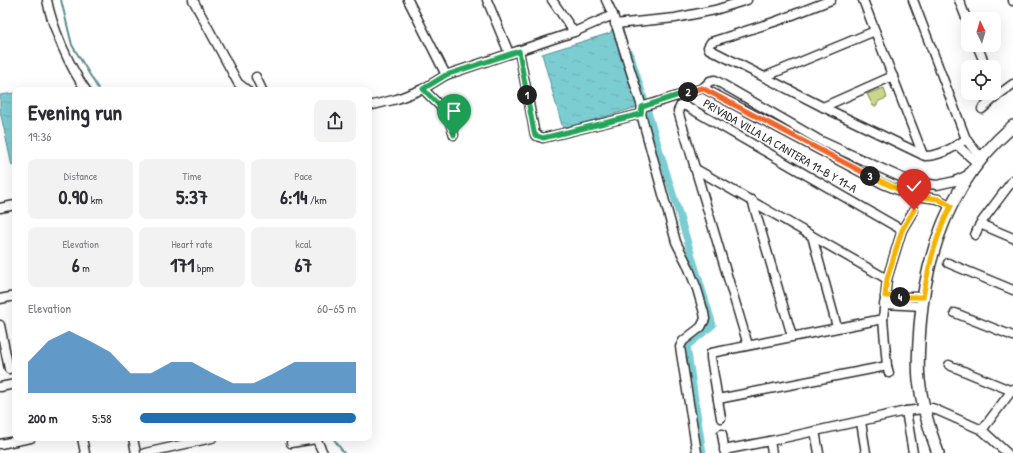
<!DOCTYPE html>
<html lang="en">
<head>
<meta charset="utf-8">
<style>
	:root { --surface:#fff; --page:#f2f2f3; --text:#2b2b33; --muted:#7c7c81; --accent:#1f6fb2 }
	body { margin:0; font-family:"Patrick Hand",sans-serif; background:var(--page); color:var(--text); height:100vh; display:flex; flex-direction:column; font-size:15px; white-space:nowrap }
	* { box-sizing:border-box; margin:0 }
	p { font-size:13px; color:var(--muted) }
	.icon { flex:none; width:22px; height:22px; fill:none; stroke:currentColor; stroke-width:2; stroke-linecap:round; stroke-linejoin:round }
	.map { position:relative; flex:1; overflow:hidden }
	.panel { position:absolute; left:12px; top:87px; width:360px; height:354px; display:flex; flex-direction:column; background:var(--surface); border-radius:8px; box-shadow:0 4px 16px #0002 }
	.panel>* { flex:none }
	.needle { width:26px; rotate:355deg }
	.fabs { position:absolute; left:961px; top:12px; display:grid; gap:8px }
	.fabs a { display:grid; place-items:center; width:40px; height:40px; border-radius:8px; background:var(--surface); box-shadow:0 4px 16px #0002; font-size:20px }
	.pin { position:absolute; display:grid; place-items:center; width:34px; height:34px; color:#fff; margin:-41px -17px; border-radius:50% 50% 50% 0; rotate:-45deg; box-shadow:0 0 4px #0007 }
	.pin .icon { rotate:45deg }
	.km { position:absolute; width:20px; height:20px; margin:-10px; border-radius:50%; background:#222; color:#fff; font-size:11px; line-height:20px; text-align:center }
	.round { display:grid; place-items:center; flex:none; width:42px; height:42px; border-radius:8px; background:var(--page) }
	.summary { display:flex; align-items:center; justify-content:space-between; height:68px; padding:0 16px }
	h1 { font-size:22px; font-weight:700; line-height:30px }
	.metrics { display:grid; grid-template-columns:repeat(3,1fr); gap:6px; height:68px; padding:4px 16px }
	.metrics div { display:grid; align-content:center; border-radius:8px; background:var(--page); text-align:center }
	.metrics b { font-size:20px; font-weight:700 }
	.metrics small { font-size:11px; font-weight:400 }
	.metrics p { font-size:11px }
	.chart { height:112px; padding:8px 16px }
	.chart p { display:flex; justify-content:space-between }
	.chart svg { width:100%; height:72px; margin-top:4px; fill:var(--accent); opacity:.7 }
	ul { padding:0 16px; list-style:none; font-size:13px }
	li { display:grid; grid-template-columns:64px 48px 1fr; align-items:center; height:30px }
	li i { height:10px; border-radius:5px; background:var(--accent) }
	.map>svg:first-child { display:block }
	.park { fill:#c9d78a; stroke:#7a815a }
	.water { fill:url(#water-ripples); stroke:#5c8c8f }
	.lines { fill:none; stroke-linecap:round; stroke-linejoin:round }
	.stream { stroke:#5c8c8f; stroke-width:2 }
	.canal { stroke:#7ccdd2; stroke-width:7 }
	.street-casing { stroke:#2b2b2b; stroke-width:11 }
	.secondary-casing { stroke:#2b2b2b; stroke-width:14 }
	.street { stroke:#fff; stroke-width:8 }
	.secondary { stroke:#fff; stroke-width:11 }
	.split-1-casing { stroke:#fff; stroke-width:8 }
	.split-2-casing { stroke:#fff; stroke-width:8 }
	.split-3-casing { stroke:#fff; stroke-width:8 }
	.split-4-casing { stroke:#fff; stroke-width:8 }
	.split-5-casing { stroke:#fff; stroke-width:8 }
	.split-1 { stroke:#22a559; stroke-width:5 }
	.split-2 { stroke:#22a559; stroke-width:5 }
	.split-3 { stroke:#f0652b; stroke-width:5 }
	.split-4 { stroke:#f5b400; stroke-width:5 }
	.split-5 { stroke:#f5b400; stroke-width:5 }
	.labels { text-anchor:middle; stroke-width:3; stroke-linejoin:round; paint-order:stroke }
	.street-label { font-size:12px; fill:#2b2b2b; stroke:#fff }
</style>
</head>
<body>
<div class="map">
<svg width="1013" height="453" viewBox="0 0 1013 453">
	<defs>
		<pattern id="water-ripples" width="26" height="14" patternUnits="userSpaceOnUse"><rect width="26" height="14" fill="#7ccdd2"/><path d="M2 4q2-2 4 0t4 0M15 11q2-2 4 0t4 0" fill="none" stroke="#6bb0b4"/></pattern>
	</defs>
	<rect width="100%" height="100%" fill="#fff"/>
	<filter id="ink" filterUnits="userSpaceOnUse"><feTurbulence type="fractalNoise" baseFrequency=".025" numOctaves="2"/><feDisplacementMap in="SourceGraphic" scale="8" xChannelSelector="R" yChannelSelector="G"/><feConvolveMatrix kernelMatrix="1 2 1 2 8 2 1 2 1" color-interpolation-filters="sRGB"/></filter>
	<g filter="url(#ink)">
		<path class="park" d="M884,88L887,98L879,101L876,106H873L867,94Z"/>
		<g class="water">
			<path d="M614,26L620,56L638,107L563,129L542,54L610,33Z"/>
			<path d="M15,93V165L12,166L0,111V95Z"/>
		</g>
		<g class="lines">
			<g class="stream">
				<path d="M61,0L72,45L99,90"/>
				<path d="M611,0L617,16"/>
				<path d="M626,43L630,53"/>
				<path d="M333,438L344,453"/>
			</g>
			<path class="canal" d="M630,53L713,325L687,346L703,453"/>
			<g class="street-casing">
				<g id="street">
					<path d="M47,0C52,27 70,68 86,90"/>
					<path d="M193,0L238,83L247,90"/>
					<path d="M408,0L446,75"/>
					<path d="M487,0L509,53"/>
					<path d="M552,0L574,32"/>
					<path d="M606,0L613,15L642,107L641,114L676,242L687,264L697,289L704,313L705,319L701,327L683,341L680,347L697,453"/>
					<path d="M831,0L777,21L711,42L708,47L709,49L823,107L925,156C939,156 955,147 966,139"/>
					<path d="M863,0L923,155"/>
					<path d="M913,0L966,139L976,152L982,156"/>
					<path d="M959,0L968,23"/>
					<path d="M1013,0V1"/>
					<path d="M615,24L675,18L715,10L747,0"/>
					<path d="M977,45L986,67"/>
					<path d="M519,51L535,135L543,138L641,114"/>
					<path d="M256,77L262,90"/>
					<path d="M764,77L875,31"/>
					<path d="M703,88L883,184L910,195L938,199L951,206"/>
					<path d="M423,89L441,107L449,119L454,135"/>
					<path d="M369,106L397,99L423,89L446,75L574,32L613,15"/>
					<path d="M642,107L703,88L710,81L715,80L821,141L909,181L937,185L955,181L968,175"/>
					<path d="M823,107L893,76"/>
					<path d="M982,109L998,95L1013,84"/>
					<path d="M957,145L977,163"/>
					<path d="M694,168L887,279"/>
					<path d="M752,200L792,336"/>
					<path d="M0,208L15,205"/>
					<path d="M980,224L1013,238"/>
					<path d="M975,235L980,224L1013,180"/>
					<path d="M812,236L837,327"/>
					<path d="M948,263L1013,290"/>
					<path d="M885,297H923"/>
					<path d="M0,299L15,296"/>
					<path d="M884,304L922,306"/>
					<path d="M955,313L1013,336"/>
					<path d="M0,325L9,369"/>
					<path d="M748,345L678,111L681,105L688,107L902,230"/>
					<path d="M949,365L1012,391"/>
					<path d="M889,373L887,366L883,319L887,279L902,230L914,210"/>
					<path d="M0,387L15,384"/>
					<path d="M718,399L887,366"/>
					<path d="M906,411L913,453"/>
					<path d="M721,418L711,358V353L883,319"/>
					<path d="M861,422L866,453"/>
					<path d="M982,430L1013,389"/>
					<path d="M815,431L819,453"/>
					<path d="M722,434L725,453"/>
					<path d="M82,438L85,453"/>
					<path d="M133,438L136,453"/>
					<path d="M316,438L323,453"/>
					<path d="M770,441L772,453"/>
					<path d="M291,443L316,439"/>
					<path d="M0,444L31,438"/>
					<path d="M724,450L770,441L906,411L932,408L982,430L1007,453"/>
					<path d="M145,453L212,438"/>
				</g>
			</g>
			<g class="secondary-casing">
				<path id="secondary" d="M938,453C929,429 922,405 919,380C917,362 919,343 920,326C926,248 953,178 1013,126"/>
			</g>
			<use href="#street" class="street"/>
			<use href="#secondary" class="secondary"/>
		</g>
	</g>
	<g class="lines" filter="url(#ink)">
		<g class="split-1-casing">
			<path id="split-1" d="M454,135L448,119L441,107L423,89L446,75L519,51L527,95"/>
		</g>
		<g class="split-2-casing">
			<path id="split-2" d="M527,95L534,132L535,135L543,138L641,114L642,107L688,92"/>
		</g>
		<g class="split-3-casing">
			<path id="split-3" d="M688,92L702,88L870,176"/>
		</g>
		<g class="split-4-casing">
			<path id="split-4" d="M870,176L910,195L938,199L951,206C936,235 929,265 923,297H900"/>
		</g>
		<g class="split-5-casing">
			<path id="split-5" d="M900,297L885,296L887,279L902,230L914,210"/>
		</g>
		<use href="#split-1" class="split-1"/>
		<use href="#split-2" class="split-2"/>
		<use href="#split-3" class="split-3"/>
		<use href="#split-4" class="split-4"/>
		<use href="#split-5" class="split-5"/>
	</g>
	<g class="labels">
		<g class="street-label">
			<text transform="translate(780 146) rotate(30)" y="4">PRIVADA VILLA LA CANTERA 11-B Y 11-A</text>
		</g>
	</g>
</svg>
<div class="fabs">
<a><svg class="needle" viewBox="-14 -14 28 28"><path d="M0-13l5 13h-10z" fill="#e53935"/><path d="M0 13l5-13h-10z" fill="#7c7c81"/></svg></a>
<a><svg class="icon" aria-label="locate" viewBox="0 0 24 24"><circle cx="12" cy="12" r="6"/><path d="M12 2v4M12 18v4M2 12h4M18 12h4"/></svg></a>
</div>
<div class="pin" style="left:454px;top:135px;background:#1e9e55"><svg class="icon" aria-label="arrive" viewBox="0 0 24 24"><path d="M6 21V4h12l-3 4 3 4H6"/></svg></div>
<div class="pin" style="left:914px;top:210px;background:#d93025"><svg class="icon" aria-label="check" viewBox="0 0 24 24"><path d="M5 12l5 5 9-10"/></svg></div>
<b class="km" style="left:527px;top:95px">1</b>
<b class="km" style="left:688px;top:92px">2</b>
<b class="km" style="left:870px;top:176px">3</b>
<b class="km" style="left:900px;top:297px">4</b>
<section class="panel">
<div class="summary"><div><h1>Evening run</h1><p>19:36</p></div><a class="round"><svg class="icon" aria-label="share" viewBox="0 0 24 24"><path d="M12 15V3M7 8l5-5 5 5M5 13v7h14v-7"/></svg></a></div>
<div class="metrics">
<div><p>Distance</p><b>0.90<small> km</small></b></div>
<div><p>Time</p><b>5:37</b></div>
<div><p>Pace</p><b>6:14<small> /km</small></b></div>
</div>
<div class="metrics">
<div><p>Elevation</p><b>6<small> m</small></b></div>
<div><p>Heart rate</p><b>171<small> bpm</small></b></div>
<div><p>kcal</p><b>67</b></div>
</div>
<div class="chart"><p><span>Elevation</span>60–65 m</p>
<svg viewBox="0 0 160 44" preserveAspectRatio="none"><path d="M0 44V25L10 12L20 6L30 12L40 19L50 32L60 32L70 25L80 25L90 32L100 38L110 38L120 32L130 25L140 25L150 25L160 25V44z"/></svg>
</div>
<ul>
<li><b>200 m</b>5:58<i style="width:100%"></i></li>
</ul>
</section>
</div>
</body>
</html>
